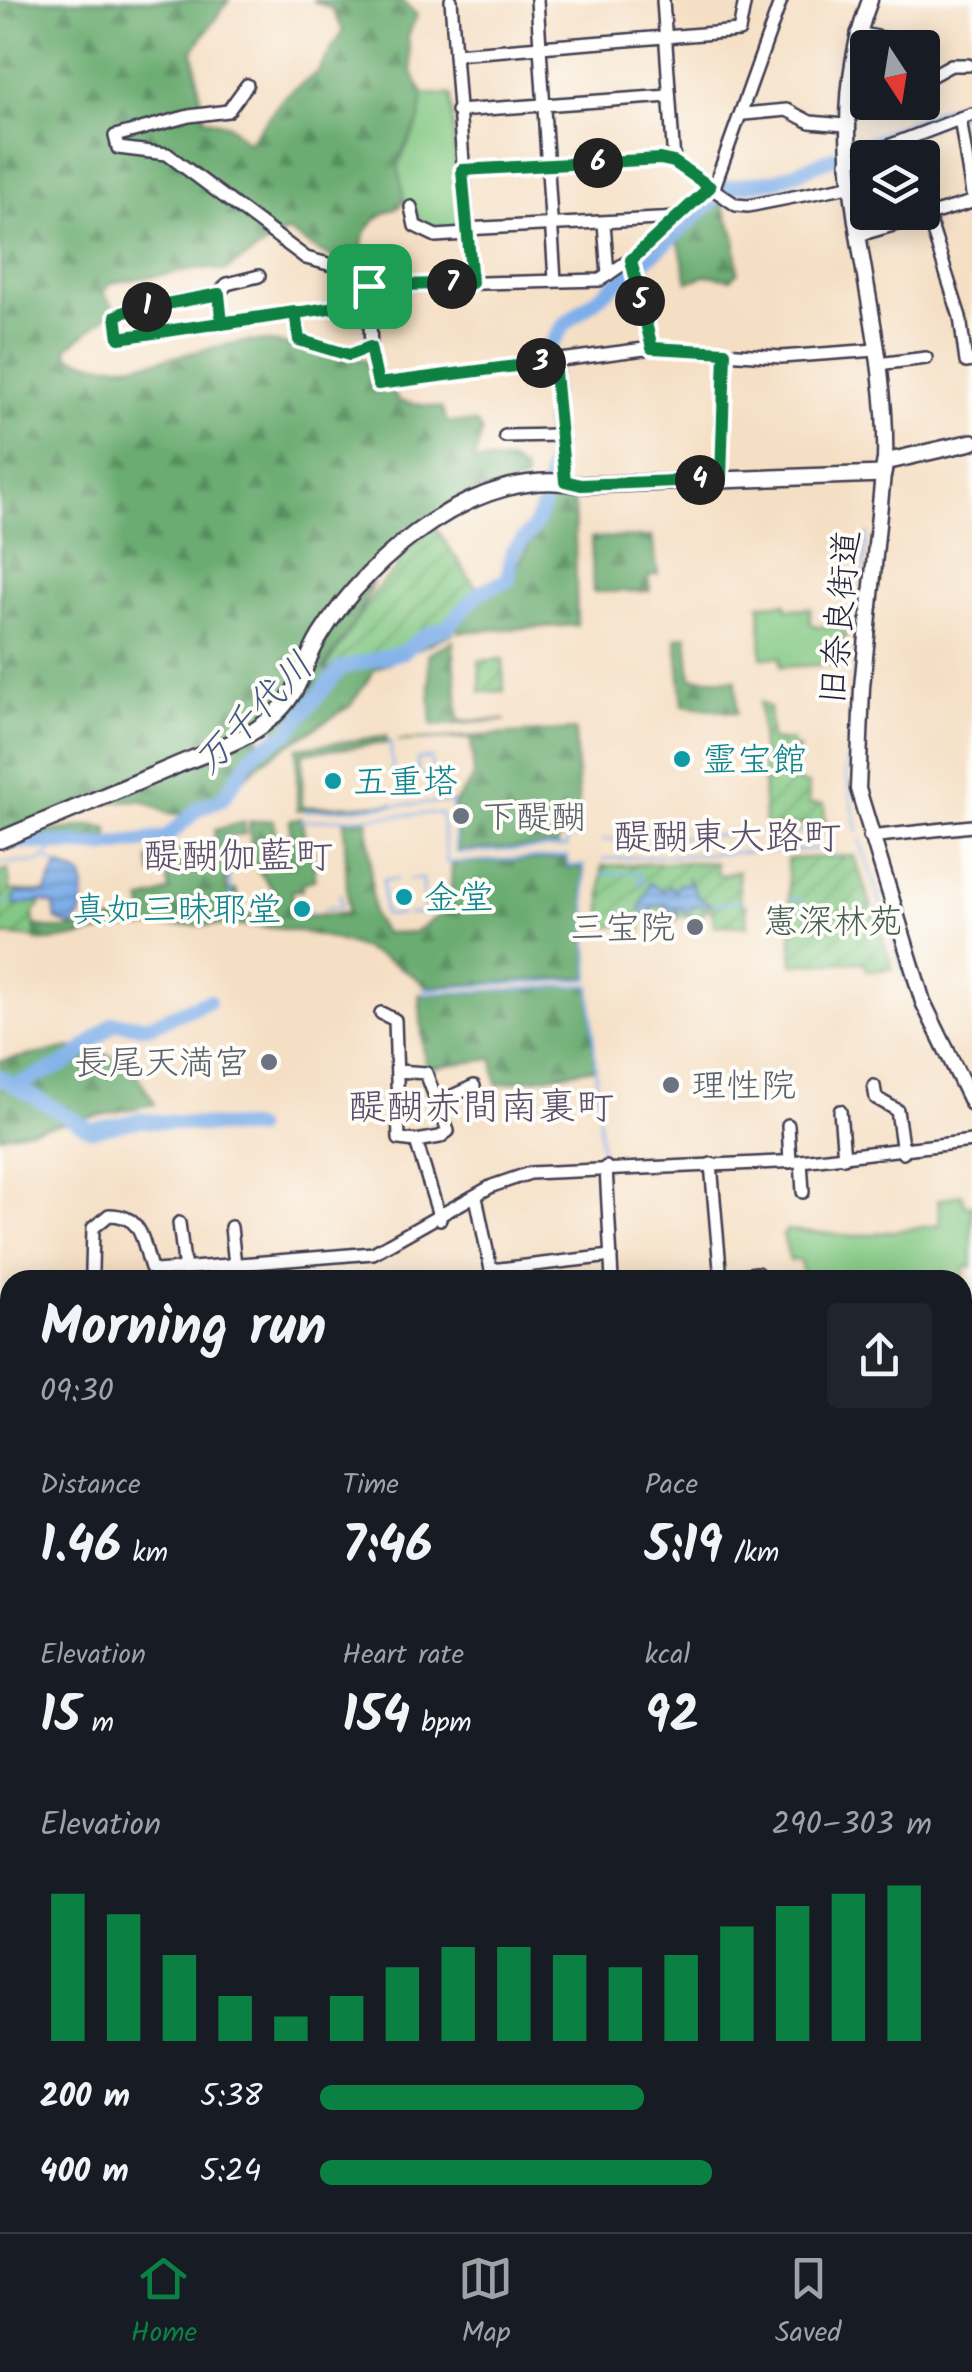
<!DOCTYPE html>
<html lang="en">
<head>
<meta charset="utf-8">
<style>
	:root { --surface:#171b24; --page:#20242c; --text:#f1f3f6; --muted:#9ea1a6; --line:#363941; --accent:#0b8043 }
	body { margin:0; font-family:Kalam,"Klee One",sans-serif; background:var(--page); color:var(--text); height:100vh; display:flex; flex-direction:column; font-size:38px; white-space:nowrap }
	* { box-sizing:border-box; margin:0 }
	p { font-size:32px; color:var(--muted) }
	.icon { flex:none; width:55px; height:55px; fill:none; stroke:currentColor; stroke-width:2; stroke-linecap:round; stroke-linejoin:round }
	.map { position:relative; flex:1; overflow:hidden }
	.sheet { position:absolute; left:0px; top:1270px; width:972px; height:962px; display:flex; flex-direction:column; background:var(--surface); border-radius:30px 30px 0 0; box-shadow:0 5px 25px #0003 }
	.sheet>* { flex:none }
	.needle { width:65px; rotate:168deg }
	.buttons { position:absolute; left:850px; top:30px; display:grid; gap:20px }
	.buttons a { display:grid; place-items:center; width:90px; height:90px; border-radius:10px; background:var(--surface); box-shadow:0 5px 25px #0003; font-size:50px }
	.pin { position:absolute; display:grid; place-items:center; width:85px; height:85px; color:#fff; margin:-42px; border-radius:20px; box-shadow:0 5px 15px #0006 }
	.km { position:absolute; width:50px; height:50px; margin:-25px; border-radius:50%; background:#222; color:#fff; font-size:28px; line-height:50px; text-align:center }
	.round { display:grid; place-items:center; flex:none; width:105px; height:105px; border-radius:10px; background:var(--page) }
	.overview { display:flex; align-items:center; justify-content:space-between; height:170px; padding:0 40px }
	h1 { font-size:55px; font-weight:600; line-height:75px }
	.figures { display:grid; grid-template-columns:repeat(3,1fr); gap:15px; height:170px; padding:10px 40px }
	.figures div { display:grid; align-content:center }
	.figures b { font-size:50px; font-weight:600 }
	.figures small { font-size:28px; font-weight:400 }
	.figures p { font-size:28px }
	.chart { height:280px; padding:20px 40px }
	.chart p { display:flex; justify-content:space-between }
	.chart svg { width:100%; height:180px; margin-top:10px; stroke:var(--accent); stroke-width:6 }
	ul { padding:0 40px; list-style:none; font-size:32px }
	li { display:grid; grid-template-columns:160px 120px 1fr; align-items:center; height:75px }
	li i { height:25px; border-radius:12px; background:var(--accent) }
	.menu { display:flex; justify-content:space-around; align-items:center; height:140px; border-top:2px solid var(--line); background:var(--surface); font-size:28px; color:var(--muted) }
	.menu a { display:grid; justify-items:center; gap:5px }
	.menu .current { color:var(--accent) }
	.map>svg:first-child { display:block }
	.forest { fill:url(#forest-firs); stroke:#466756; stroke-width:2.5 }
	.park { fill:#83c883; stroke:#52755f; stroke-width:2.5 }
	.garden { fill:url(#garden-furrows); stroke:#52755f; stroke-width:2.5 }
	.water { fill:url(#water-rules); stroke:#506892; stroke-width:2.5 }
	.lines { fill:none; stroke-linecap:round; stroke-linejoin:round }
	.stream { stroke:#7daee9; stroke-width:2.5 }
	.river { stroke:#7daee9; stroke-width:15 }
	.minor-casing { stroke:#423e50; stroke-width:16 }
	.tertiary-casing { stroke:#423e50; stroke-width:19 }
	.secondary-casing { stroke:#423e50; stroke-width:20 }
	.minor { stroke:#fff; stroke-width:11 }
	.tertiary { stroke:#fff; stroke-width:14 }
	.secondary { stroke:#fff; stroke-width:15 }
	.route-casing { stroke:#fff; stroke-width:20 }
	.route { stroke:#0b8043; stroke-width:12 }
	.culture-dot { fill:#0f9aa8; stroke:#fdfcf7; stroke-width:4 }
	.worship-dot { fill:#6b7280; stroke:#fdfcf7; stroke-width:4 }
	.labels { text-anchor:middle; stroke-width:8; stroke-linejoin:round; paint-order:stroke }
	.street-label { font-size:35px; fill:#22223b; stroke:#fdfcf7 }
	.culture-label { font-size:35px; fill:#0d838f; stroke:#fdfcf7; text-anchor:start }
	.worship-label { font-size:35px; fill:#5b616d; stroke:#fdfcf7; text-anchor:start }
	.park-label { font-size:35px; fill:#445c54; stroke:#fdfcf7 }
	.water-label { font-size:38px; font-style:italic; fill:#465a81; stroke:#fdfcf7 }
	.neighbourhood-label { font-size:38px; fill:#5c4f6e; stroke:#fdfcf7 }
</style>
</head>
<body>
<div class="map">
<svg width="972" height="2232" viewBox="0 0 972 2232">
	<defs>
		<pattern id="forest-firs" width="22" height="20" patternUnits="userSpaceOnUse" patternTransform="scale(2.5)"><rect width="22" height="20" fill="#6aac71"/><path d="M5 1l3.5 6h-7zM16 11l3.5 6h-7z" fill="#578c5e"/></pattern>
		<pattern id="garden-furrows" width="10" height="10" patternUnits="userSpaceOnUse" patternTransform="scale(2.5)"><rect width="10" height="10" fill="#83c883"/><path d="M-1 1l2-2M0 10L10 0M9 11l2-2" fill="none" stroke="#6ba26c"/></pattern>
		<pattern id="water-rules" width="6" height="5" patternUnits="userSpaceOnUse" patternTransform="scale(2.5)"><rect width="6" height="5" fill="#7daee9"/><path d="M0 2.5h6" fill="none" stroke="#668dbe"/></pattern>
	</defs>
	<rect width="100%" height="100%" fill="#fdfcf7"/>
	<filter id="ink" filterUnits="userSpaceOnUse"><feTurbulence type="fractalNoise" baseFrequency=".01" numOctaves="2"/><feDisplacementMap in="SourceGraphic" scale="20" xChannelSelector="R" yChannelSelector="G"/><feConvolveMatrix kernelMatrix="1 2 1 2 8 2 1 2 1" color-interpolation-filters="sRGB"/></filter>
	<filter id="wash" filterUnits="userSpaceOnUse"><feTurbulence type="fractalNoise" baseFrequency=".0048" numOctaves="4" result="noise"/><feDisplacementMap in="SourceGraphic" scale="40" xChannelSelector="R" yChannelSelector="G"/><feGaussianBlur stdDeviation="2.25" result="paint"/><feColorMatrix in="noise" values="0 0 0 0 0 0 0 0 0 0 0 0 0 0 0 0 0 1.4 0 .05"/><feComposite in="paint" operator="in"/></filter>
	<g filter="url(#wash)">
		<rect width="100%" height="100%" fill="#f5dfc4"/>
		<g class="forest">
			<path d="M0,0H229L193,50L204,118L229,125L248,143L285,96L318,72L343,30L332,9L312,0H401L417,15L408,36L412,72L423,94L420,120L400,156L404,195L399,207C373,215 357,233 363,262C334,265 311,247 288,231L225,271L207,268L110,283L103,293L116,309L67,348L69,356C123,380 187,350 243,342C284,337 324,359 365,359L376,386L390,388L399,401L441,408L447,422L476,423L482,432L474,461H509L524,471L525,481L469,495L346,593L303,673L266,719L0,839Z"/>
			<path d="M715,203L722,204L735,235L738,272L731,279L707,275L688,282L678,239Z"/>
			<path d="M553,490H573L574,495L577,625L458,632L457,621L477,600L511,583C521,548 546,527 553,490Z"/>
			<path d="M652,537L658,574L648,576L650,591L593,592L591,538Z"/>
			<path d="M375,576L357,619L323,669L333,674L314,702L279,734L273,724L310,680L323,640Z"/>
			<path d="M452,624L453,633L375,669L350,706L261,762L228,794L257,754L289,734L343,670L370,659L404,654Z"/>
			<path d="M687,636L691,678L736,680L737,713L683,705L676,638Z"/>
			<path d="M453,641L459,721L506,720L432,726L428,653Z"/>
			<path d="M575,730L580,836L558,837V846L458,851L454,804L474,777L471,738L398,741Z"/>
			<path d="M256,733L261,741C241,754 238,778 222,794C213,803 198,804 189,815L167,813L142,800L106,802Z"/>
			<path d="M386,736L387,743L303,753L302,807L394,804L297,810V748Z"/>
			<path d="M301,818L307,849L313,850L315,879L302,884V890L292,891L294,916L348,913L344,821L368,820L373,915L384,933L414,932L450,908L452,863L566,858V867H581L584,874L589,977L428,987C342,916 226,922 120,929C93,931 64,943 37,941L35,925C66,936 91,922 122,920L123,926L143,914L142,901L170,891L166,872L152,875L149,859C176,849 191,855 214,845L215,830L244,822L245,834L223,836L227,891L236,890L242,916L266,914L273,907L272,888L252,863L249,822L274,820L276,850H291L290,820Z"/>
			<path d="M91,825L109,829L108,839L19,836Z"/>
			<path d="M590,985L595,1068L497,1085L493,1059L425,1068L419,995Z"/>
			<path d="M81,1046L130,1063L155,1104L0,1136V1061Z"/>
			<path d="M10,1398V2222L454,2223L449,2230L0,2232V1401Z"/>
		</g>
		<g class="park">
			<path d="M423,94L451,95L461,231L435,233L418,223L413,203L405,205L398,165L420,120Z"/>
			<path d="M786,603L787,609L810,608V622L816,627H839L846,633L842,664L781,667L780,657H762L760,604Z"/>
			<path d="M962,1194L965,1206L972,1205V1267H964L963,1308L962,1280H804L800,1260L790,1261L783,1235L787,1230L856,1236L940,1225L938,1200Z"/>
		</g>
		<g class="garden">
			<path d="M435,527L478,590L444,626L425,632L403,649L369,655L336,672L326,668L374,592L399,566L395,561Z"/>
			<path d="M503,659L504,691L481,692L479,661Z"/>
			<path d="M760,702L769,707L771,741L792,740V748H799L796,774L801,784H808L809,804H824L825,824L765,826Z"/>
			<path d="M854,856L893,969L868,971L863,962L793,964L787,859Z"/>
			<path d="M693,862L716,863V872L722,875L738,871L740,904L746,905L747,926L714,925L712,910H703V916L677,917L676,921H672L671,915L641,917V931H633L632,925L602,927V866Z"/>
			<path d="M8,869L10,890L40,893V906L33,913L36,938L0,935V872Z"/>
		</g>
		<g class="water">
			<path d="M58,865L82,876C85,889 85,920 72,926L56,920L54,905L41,901L15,906L14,897L19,893L46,892Z"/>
			<path d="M688,877L697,896L712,905H695L689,912L674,907L678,913L673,916L666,904L652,907L651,916L640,910L650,883L663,891L670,886L675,891L679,884H688Z"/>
		</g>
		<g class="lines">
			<g class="stream">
				<path d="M431,758L432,775L418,776L417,759Z"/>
				<path d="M390,772H393L390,741"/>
				<path d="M304,811L452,802L456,853L567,847L566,838L581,837"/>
				<path d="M301,821L441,813L447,863L567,856L568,866L584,865L590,979L422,989"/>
				<path d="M858,831L846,774L867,534"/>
				<path d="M761,833L830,830V825"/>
				<circle cx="283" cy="842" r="8"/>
				<path d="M224,838L232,898"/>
				<path d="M602,840L752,834"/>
				<path d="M860,840L910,992"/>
				<path d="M765,852L831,848V856"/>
				<path d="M47,859L57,866"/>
				<path d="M603,859L751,852"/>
				<path d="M0,863L40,862L57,846"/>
				<path d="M603,874L640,872"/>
				<path d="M641,875L638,883L644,880"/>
				<path d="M396,880H383L384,915H401"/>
				<path d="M791,898L801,899"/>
				<path d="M713,904L743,901"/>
				<path d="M0,905L10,902"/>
				<path d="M324,908L341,907L340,894"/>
				<path d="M407,914H424L423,879L409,880"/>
				<path d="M295,916L298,900L308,902L309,915"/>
				<path d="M423,994L590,985L597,1089"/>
				<path d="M597,1091L602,1162"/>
			</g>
			<g class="river">
				<path d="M7,841L105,846L166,838L199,808L223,798L255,751L287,733L341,668L403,652L425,635L446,628L481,591L508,580L512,552L533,529L543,507L553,459L550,346L565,324L658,250L728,187L777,180L972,103"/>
				<path d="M0,1077L91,1130L140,1120L254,1129"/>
				<path d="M15,1085L69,1062L114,1023L148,1026L208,1001"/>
				<path d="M962,1496L972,1494"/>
				<path d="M962,2221L972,2222"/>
				<path d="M929,2232L944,2222"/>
			</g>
		</g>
	</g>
	<g filter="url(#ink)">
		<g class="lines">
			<g class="minor-casing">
				<g id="minor">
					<path d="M451,0L472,283"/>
					<path d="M537,0L555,280"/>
					<path d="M663,0L674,162"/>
					<path d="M857,33L888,39"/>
					<path d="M455,54L739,31L745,0"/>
					<path d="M922,81L951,65H968"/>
					<path d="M247,85L228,111L189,116L115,136L118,148L167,154L306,258L358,272L369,286L371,354L378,384L652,348L781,357L876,350"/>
					<path d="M888,102V106"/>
					<path d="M457,111L669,96"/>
					<path d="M744,114L787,110L810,122L845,125"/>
					<path d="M960,118L972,194"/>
					<path d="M847,162L972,114"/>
					<path d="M463,170L660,159L674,162L736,205L748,206L849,186"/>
					<path d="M713,190L781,0"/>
					<path d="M411,207L415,226L436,236L466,234"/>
					<path d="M928,216L960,317L966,362L972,361"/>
					<path d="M604,223L608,275"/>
					<path d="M465,229L678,218"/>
					<path d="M859,235L972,202"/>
					<path d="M631,260L652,348"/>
					<path d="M259,276L227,284L219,293L123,311L116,316L119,338L369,302"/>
					<path d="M369,286L600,280L647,248L710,187"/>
					<path d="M219,293L222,324"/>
					<path d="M295,312L299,340L349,355L370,347"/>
					<path d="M554,361L565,481"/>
					<path d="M878,364L926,358"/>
					<path d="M505,436L559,435"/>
					<path d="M721,479L725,353"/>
					<path d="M869,837L972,826"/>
					<path d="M381,1013L395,1020L399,1139L416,1141L440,1137L448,1131L426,1073L397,1071"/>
					<path d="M874,1086L876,1098L897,1110L903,1153"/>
					<path d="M437,1103L474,1086"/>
					<path d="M840,1111L844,1158"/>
					<path d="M788,1125L790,1162"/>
					<path d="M416,1141L440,1219"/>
					<path d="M801,1161L803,1192"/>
					<path d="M711,1164L721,1280"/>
					<path d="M606,1167L612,1280"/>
					<path d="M476,1197L491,1270L611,1256"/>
					<path d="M179,1223L185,1270"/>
					<path d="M231,1227L235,1265"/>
					<path d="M92,1270L93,1228L109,1215C143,1215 142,1241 151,1268L156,1271L373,1253L492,1186L530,1173L801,1161L972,1141"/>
					<path d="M721,1278L757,1273L765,1280"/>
					<path d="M962,1503L972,1501"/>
					<path d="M962,1575H972"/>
					<path d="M962,1629L972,1628"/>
					<path d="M962,1837L972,1836"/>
					<path d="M962,1934L972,1933"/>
					<path d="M539,2222L540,2232"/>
					<path d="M641,2222L644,2232"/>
					<path d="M456,2227L505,2222"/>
					<path d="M816,2232L836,2222"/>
					<path d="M884,2232L891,2222"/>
				</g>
			</g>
			<g class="tertiary-casing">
				<g id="tertiary">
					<path d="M870,0C811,153 890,305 885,462"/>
					<path d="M883,474L862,687L858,789L923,1002L972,1103"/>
					<path d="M962,1681L972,1679"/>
					<path d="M962,2085L972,2084"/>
					<path d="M962,2156L972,2154"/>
					<path d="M743,2232L763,2222"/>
				</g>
			</g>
			<g class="secondary-casing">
				<path id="secondary" d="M0,840C59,815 117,791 175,766C205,753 246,741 270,719C303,691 301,667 320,636C370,555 481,463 581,485L883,474L885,462L972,442"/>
			</g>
			<use href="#minor" class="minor"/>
			<use href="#tertiary" class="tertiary"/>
			<use href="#secondary" class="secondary"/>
		</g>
	</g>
	<g class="lines" filter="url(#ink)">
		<g class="route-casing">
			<path id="route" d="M369,286V302L222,324L219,294L124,312L116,316L119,338L295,312L299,340L349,355L370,347L378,384L554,361L565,481L581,485L721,479L725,352L652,348L631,260L710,187L674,162L660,159L462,170L472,283L369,286"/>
		</g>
		<use href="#route" class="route"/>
	</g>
	<g class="culture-dot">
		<circle cx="682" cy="759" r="10"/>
		<circle cx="333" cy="781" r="10"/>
		<circle cx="404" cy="897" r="10"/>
		<circle cx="302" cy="909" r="10"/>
	</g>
	<g class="worship-dot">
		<circle cx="461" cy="816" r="10"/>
		<circle cx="695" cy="927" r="10"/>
		<circle cx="269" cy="1062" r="10"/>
		<circle cx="671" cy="1085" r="10"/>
	</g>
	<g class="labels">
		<g class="street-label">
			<text transform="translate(839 617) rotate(-85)" y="12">旧奈良街道</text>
		</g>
		<g class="culture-label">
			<text x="702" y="771">霊宝館</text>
			<text x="353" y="793">五重塔</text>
			<text x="424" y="909">金堂</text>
			<text x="282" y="921" text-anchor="end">真如三昧耶堂</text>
		</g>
		<g class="worship-label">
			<text x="481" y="828">下醍醐</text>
			<text x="675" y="939" text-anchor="end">三宝院</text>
			<text x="249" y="1074" text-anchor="end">長尾天満宮</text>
			<text x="691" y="1097">理性院</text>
		</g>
		<g class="park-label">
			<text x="833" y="933">憲深林苑</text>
		</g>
		<g class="water-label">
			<text transform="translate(253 713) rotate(-46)" y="13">万千代川</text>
		</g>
		<g class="neighbourhood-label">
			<text x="727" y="849">醍醐東大路町</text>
			<text x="238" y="868">醍醐伽藍町</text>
			<text x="481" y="1119">醍醐赤間南裏町</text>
		</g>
	</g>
</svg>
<div class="buttons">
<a><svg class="needle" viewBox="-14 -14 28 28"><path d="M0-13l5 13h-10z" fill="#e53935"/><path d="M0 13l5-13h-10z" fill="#9ea1a6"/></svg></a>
<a><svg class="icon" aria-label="layers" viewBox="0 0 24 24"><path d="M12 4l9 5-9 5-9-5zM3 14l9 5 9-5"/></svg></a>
</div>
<div class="pin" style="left:369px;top:286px;background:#1e9e55"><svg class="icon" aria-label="arrive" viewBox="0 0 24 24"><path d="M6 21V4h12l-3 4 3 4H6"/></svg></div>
<b class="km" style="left:147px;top:307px">1</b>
<b class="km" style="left:541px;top:363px">3</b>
<b class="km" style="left:700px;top:480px">4</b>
<b class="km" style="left:640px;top:301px">5</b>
<b class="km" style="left:598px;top:163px">6</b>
<b class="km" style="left:452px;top:284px">7</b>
<section class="sheet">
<div class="overview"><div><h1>Morning run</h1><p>09:30</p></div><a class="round"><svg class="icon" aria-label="share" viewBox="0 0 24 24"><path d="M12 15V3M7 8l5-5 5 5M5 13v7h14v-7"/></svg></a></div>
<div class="figures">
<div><p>Distance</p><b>1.46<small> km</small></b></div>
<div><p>Time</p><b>7:46</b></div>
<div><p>Pace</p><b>5:19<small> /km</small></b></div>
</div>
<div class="figures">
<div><p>Elevation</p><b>15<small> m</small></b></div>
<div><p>Heart rate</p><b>154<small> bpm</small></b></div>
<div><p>kcal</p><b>92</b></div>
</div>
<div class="chart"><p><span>Elevation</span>290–303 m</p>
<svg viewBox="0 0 160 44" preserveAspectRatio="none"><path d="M5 44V8M15 44V13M25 44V23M35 44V33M45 44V38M55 44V33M65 44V26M75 44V21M85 44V21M95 44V23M105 44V26M115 44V23M125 44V16M135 44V11M145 44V8M155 44V6"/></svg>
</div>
<ul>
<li><b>200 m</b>5:38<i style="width:53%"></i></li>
<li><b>400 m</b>5:24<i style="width:64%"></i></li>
</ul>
</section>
</div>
<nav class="menu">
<a class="current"><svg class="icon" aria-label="home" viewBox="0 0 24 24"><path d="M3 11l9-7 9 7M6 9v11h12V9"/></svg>Home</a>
<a><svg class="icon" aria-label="map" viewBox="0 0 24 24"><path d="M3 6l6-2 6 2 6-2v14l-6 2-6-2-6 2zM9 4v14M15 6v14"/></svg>Map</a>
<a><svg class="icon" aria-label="saved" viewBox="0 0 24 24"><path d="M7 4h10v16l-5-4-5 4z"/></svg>Saved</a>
</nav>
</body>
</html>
